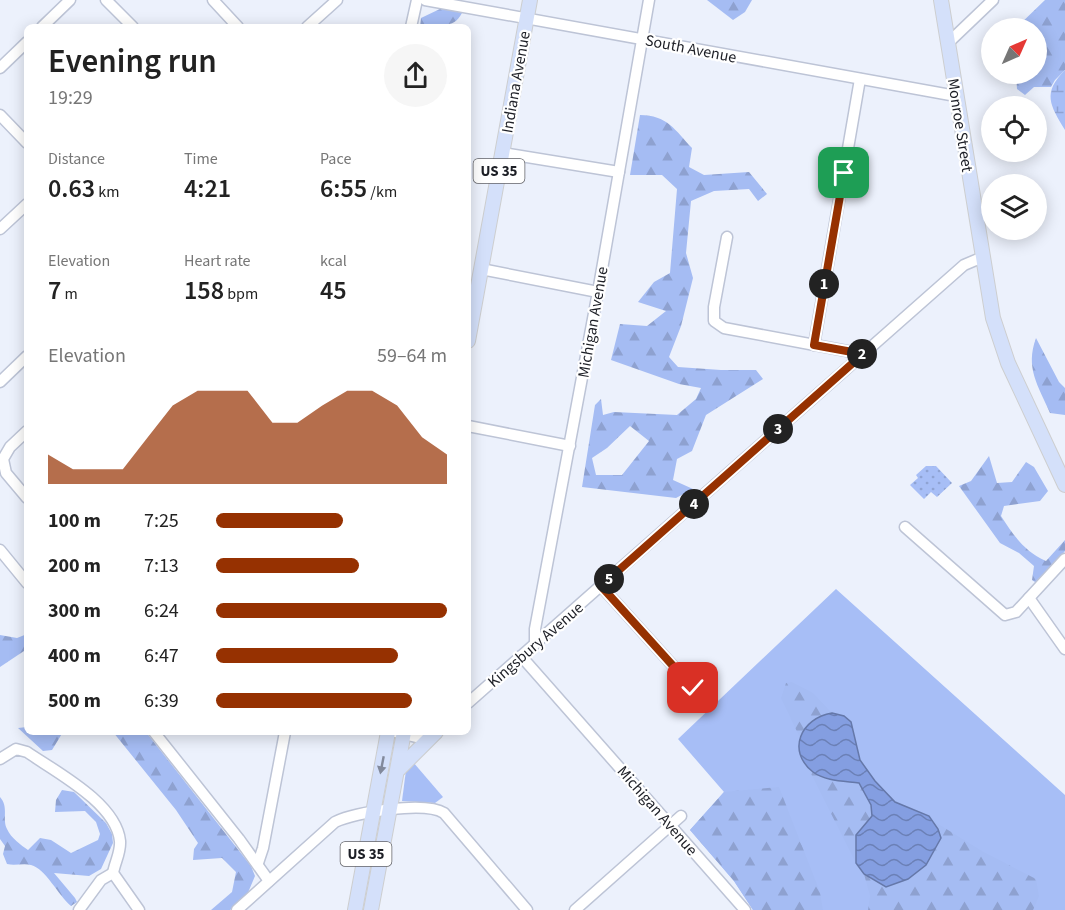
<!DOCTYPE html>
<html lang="en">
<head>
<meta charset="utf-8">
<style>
	:root { --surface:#fff; --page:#f6f6f6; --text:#222; --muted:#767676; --accent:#963101 }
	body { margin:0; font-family:"Source Sans 3",sans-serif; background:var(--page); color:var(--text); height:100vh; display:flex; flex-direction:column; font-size:22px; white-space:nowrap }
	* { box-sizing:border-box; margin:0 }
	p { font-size:20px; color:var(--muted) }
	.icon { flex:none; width:33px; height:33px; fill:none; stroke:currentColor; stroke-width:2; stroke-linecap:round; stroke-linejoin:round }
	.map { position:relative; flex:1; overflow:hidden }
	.details { position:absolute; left:24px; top:24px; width:447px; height:711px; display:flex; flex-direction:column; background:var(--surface); border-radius:9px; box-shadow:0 3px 15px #0003 }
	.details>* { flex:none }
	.needle { width:39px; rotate:45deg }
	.tools { position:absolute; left:981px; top:18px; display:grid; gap:12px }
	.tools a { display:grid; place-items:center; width:66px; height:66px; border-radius:50%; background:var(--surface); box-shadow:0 3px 15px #0003; font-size:30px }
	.pin { position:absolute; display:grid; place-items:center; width:51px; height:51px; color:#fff; margin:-26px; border-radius:12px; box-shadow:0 3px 9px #0006 }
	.km { position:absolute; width:30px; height:30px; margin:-15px; border-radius:50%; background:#222; color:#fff; font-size:16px; line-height:30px; text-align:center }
	.round { display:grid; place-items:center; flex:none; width:63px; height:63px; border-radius:32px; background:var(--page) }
	.overview { display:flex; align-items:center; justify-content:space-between; height:102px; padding:0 24px }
	h1 { font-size:33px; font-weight:600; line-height:45px }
	.metrics { display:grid; grid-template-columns:repeat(3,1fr); gap:9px; height:102px; padding:6px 24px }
	.metrics div { display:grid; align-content:center }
	.metrics b { font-size:26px; font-weight:600 }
	.metrics small { font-size:16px; font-weight:400 }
	.metrics p { font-size:16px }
	.chart { height:168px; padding:12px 24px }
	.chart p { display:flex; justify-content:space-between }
	.chart svg { width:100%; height:108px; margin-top:6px; fill:var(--accent); opacity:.7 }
	ul { padding:0 24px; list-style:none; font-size:20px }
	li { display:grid; grid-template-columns:96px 72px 1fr; align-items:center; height:45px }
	li i { height:15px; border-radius:8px; background:var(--accent) }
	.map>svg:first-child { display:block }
	.grass { fill:#a7bef6 }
	.forest { fill:url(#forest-firs); fill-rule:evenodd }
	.wetland { fill:url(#wetland-marsh) }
	.park { fill:url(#park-dots) }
	.water { fill:url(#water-waves); stroke:#6578a9; stroke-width:1.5 }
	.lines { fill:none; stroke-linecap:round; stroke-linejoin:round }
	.minor-casing { stroke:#bdc4d6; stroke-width:13 }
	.major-casing { stroke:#cdcecf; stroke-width:16 }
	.minor { stroke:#fff; stroke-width:10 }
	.major { stroke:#d4e0fa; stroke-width:14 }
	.oneway { fill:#82899b }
	.route-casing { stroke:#fff; stroke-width:12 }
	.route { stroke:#963101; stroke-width:8 }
	.labels { text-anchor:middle; stroke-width:4.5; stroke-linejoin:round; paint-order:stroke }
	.shield { fill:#fff; stroke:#616267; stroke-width:1.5 }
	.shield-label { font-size:15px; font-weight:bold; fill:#1d1f26 }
	.street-label { font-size:16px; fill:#1d1f26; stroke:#fff }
</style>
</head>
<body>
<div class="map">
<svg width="1065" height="910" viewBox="0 0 1065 910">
	<defs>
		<pattern id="forest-firs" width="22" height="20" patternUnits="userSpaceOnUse" patternTransform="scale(1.5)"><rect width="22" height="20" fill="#a5bcf3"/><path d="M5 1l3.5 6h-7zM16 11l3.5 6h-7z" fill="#8ea1d0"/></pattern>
		<pattern id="wetland-marsh" width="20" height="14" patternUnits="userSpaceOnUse" patternTransform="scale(1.5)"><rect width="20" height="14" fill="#a7bef6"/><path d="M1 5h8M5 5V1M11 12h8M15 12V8" fill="none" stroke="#8fa3d3"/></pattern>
		<pattern id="park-dots" width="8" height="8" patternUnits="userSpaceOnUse" patternTransform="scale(1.5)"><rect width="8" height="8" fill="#a7bef6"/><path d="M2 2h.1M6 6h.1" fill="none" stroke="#8fa3d3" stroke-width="1.8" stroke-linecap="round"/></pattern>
		<pattern id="water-waves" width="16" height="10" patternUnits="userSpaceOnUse" patternTransform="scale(1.5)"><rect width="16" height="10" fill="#849ee1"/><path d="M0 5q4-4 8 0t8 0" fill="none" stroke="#6b80b6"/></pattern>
	</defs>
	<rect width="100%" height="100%" fill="#ecf1fc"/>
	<g class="grass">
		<path d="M836,589L1065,795V910H753L734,881L690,830L724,792L678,739Z"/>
		<path d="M413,762L443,797L435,803L402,801L406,770Z"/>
	</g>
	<g class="forest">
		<path d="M707,0H752L745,12L733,20Z"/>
		<path d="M1045,0H1065V70L1055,80L1051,87H1034L1025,95L1017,89L1016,74L1002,76L1000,74H1036V28H1016Z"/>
		<path d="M442,8L462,13C457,22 453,24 443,25L442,27H420L421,18Z"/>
		<path d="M640,115C667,115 675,130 692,148L689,167L704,175L749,172L767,194L758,201L749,189L714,191L691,201L686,253L693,278L681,326L669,357L678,367L721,370H756L763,379L706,415L692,451L677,459L673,480L693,489L676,498L582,487L595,405L601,399L603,415L614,412L677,415L696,399L701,388L679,384L611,360L620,324L647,326L666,311L638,302L654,282L670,273L677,189L662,175H630ZM630,426L649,441L622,475H596L592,458L607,448Z"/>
		<path d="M1036,338L1059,382L1065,388V415L1050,413C1038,385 1025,368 1036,338Z"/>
		<path d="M989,456L997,483L1012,482L1026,462L1034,467L1048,491L1040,501L1004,506L1001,516C1014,536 1024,551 1046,561L1065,540V551L1038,584L1032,580L1034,566L1019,553L1000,543L959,486L971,481Z"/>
		<path d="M27,634V649L0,667V635L17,638Z"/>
		<path d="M792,682L813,693L832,713C817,715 806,725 800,738L781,698L786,683Z"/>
		<path d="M27,727V732H63L52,750L43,751L18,728Z"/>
		<path d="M113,732H146L251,866L255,876L247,895L230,910H211L232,892L236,872L222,858L193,860L194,849L198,843L176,810Z"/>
		<path d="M807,766L824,778L859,783L871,805L872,816L856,835V863Z"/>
		<path d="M779,787L820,892L823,910H753L734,881L690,830L724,792Z"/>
		<path d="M62,790L74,792L106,823L112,834L113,843L101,869L89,876L54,873L75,898L77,902L71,906C58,895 46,869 31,865C23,863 15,866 7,864L3,854L5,846L0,839V797C9,807 2,819 7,829C11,838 21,845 28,850L40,838L51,840L71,853L98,840L100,834L96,822L85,811L55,812L56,800Z"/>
		<path d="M935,822L982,851L1036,879L1039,896L1034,908L1033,910H868L870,896L864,874L886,887C916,876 928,867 941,838Z"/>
	</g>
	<path class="wetland" d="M1065,70V130C1050,105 1042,93 1065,70Z"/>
	<path class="park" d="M926,466H936L952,483L937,497L931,492L924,499L910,485L918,478L916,475Z"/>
	<path class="water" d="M832,713L844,716L851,722L860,760L875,781L895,802L929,816L938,829L941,838L926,865L908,879L886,887L864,874L856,863V835L872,816L871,805L859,783C844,781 825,781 813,772C786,751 801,718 832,713Z"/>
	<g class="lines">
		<g class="minor-casing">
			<g id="minor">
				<path d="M106,0L133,27"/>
				<path d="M213,0L238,27"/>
				<path d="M425,0L956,96"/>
				<path d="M42,27L70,0"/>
				<path d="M307,27L337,0"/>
				<path d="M411,27L417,0"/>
				<path d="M948,43L993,0"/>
				<path d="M0,68L27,42"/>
				<path d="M0,115L27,143"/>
				<path d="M503,153L619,172"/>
				<path d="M0,229L27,204"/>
				<path d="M727,237L714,307V321L724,328L863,354"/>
				<path d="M481,269L598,292"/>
				<path d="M814,345L860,79"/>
				<path d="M0,382L27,356"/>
				<path d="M468,426L570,446"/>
				<path d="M27,431L10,447L3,459L6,473L27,498"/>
				<path d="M905,527L1005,615L1016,612L1065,559"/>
				<path d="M0,550L27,583"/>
				<path d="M601,586L693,688"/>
				<path d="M1029,598L1065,649"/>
				<path d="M535,644V629L598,292L649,0"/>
				<path d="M521,656L745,910"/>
				<path d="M468,703L964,265L983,257"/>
				<path d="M154,732L239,839L269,881"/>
				<path d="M395,732L416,737L434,732"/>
				<path d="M0,759L16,749L27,752C56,772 116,803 120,841C121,852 115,862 113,873L139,910"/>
				<path d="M258,863L263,848L285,732"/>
				<path d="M79,910L101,880L113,873"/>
				<path d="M237,910L335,822C356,812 425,801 444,813L527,910"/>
				<path d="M575,910L681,816"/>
			</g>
		</g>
		<g class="major-casing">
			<g id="major">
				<path d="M941,0L993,318L1008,363L1065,485"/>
				<path d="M468,341L530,0"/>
				<path d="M399,769L436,732"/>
				<path d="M355,910L388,732"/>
				<path d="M371,910L404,732"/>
			</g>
		</g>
		<use href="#minor" class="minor"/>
		<use href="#major" class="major"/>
	</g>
	<defs><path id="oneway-solid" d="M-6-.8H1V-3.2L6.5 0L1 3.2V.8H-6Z" transform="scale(1.5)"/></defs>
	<use class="oneway" href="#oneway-solid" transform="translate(382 765) rotate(101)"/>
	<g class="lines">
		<g class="route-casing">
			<path id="route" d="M693,688L601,586L863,354L814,345L844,173"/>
		</g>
		<use href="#route" class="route"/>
	</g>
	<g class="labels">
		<g class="shield">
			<rect x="473.5" y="159" width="51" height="24" rx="4.5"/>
			<rect x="340.5" y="842" width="51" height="24" rx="4.5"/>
		</g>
		<g class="shield-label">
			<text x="499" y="176">US 35</text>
			<text x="366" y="859">US 35</text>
		</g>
		<g class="street-label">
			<text transform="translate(691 48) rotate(11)" y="6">South Avenue</text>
			<text transform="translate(515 82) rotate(-80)" y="6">Indiana Avenue</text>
			<text transform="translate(961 125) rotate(81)" y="6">Monroe Street</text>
			<text transform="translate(592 322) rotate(-80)" y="6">Michigan Avenue</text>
			<text transform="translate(535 644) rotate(-41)" y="6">Kingsbury Avenue</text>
			<text transform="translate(658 810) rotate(49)" y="6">Michigan Avenue</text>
		</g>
	</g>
</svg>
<div class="tools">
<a><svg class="needle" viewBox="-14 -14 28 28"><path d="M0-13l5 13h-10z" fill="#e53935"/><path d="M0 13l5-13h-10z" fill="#767676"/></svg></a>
<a><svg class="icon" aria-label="locate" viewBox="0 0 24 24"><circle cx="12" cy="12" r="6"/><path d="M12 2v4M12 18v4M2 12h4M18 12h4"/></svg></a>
<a><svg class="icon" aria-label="layers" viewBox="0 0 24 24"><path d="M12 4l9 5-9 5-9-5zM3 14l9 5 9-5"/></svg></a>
</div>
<div class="pin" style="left:844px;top:173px;background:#1e9e55"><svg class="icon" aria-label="arrive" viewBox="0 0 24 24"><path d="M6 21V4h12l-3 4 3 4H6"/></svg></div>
<div class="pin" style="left:693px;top:688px;background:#d93025"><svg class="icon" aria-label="check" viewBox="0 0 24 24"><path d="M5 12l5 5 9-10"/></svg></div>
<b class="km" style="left:824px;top:284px">1</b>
<b class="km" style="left:862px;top:354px">2</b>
<b class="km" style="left:778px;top:429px">3</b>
<b class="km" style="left:694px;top:504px">4</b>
<b class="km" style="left:609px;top:579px">5</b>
<section class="details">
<div class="overview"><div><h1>Evening run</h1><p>19:29</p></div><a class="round"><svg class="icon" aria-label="share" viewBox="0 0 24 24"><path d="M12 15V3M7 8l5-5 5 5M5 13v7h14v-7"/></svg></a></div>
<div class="metrics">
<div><p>Distance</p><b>0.63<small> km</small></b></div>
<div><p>Time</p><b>4:21</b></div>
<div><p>Pace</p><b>6:55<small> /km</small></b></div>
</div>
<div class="metrics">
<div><p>Elevation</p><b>7<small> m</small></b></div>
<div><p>Heart rate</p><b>158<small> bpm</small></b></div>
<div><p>kcal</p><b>45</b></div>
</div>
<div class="chart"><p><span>Elevation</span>59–64 m</p>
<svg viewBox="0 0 160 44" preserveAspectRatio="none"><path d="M0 44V32L10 38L20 38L30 38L40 25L50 12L60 6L70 6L80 6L90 19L100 19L110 12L120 6L130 6L140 12L150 25L160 32V44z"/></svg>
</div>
<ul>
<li><b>100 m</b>7:25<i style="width:55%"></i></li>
<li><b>200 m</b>7:13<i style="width:62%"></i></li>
<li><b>300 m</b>6:24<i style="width:100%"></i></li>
<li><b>400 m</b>6:47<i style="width:79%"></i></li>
<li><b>500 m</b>6:39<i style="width:85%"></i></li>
</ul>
</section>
</div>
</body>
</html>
